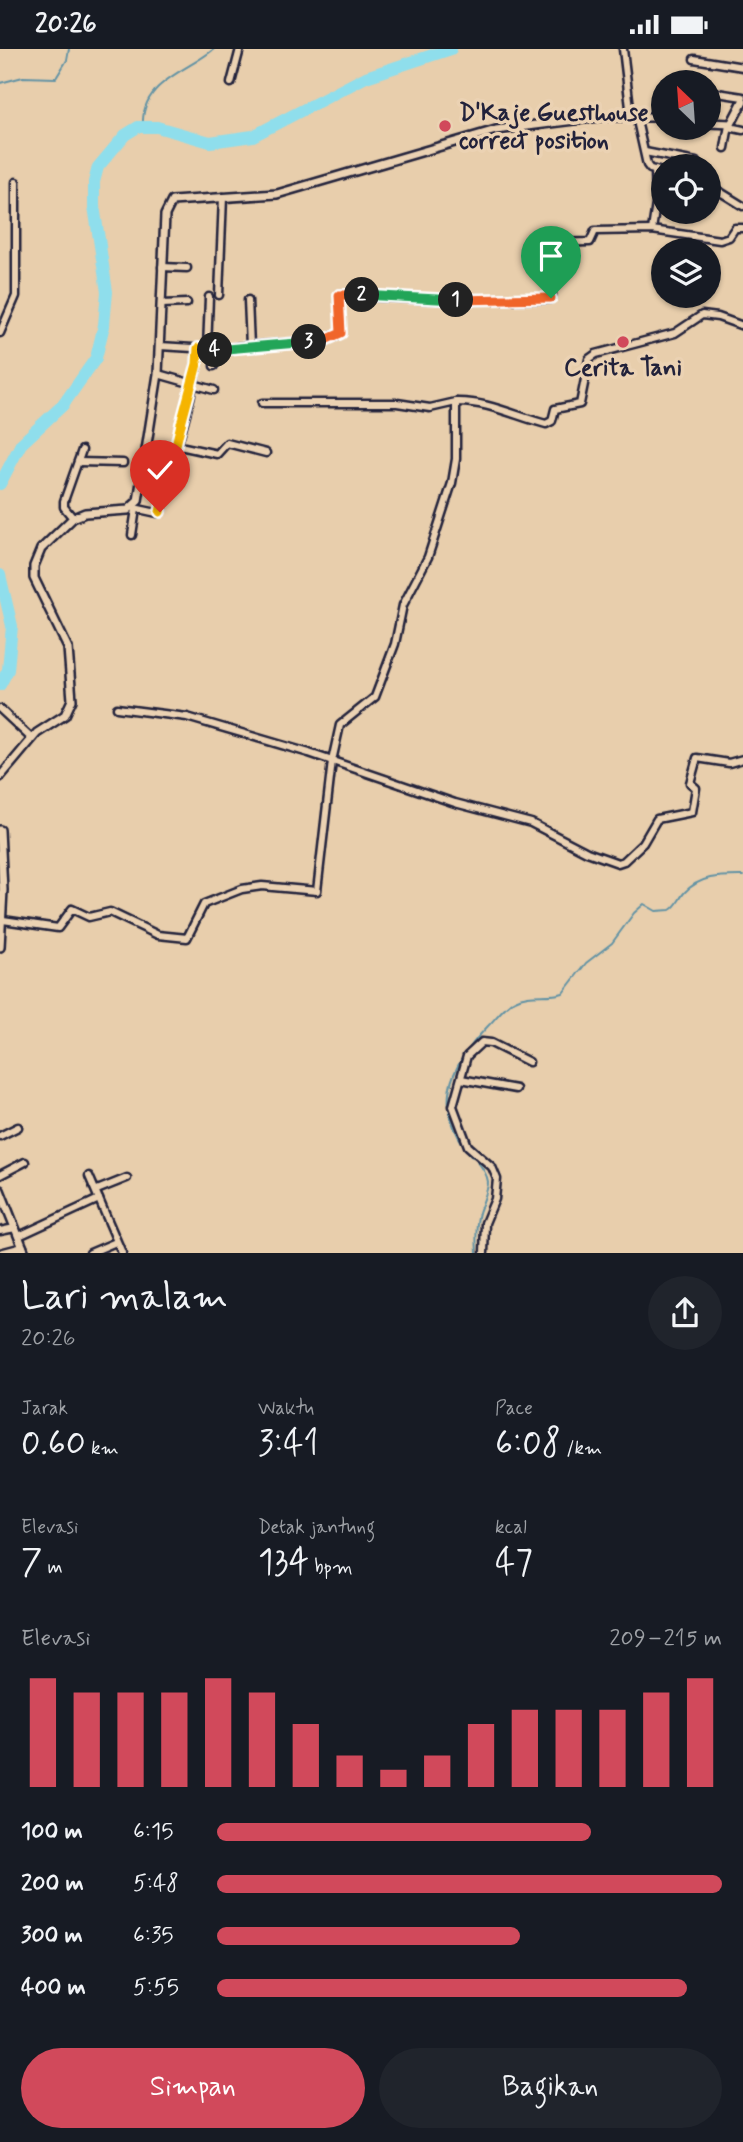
<!DOCTYPE html>
<html lang="id">
<head>
<meta charset="utf-8">
<style>
	:root { --surface:#171b24; --page:#20242c; --text:#f1f3f6; --muted:#9ea1a6; --accent:#d1495b }
	body { margin:0; font-family:Mynerve,sans-serif; background:var(--page); color:var(--text); height:100vh; display:flex; flex-direction:column; font-size:26px; white-space:nowrap }
	* { box-sizing:border-box; margin:0 }
	p { font-size:23px; color:var(--muted) }
	.icon { flex:none; width:38px; height:38px; fill:none; stroke:currentColor; stroke-width:2; stroke-linecap:round; stroke-linejoin:round }
	.map { position:relative; height:1204px; overflow:hidden }
	.drawer { display:flex; flex-direction:column; background:var(--surface); flex:1 }
	.drawer>* { flex:none }
	.needle { width:46px; rotate:335deg }
	.buttons { position:absolute; left:651px; top:21px; display:grid; gap:14px }
	.buttons a { display:grid; place-items:center; width:70px; height:70px; border-radius:50%; background:var(--surface); box-shadow:0 2px 5px #0004; font-size:35px }
	.pin { position:absolute; display:grid; place-items:center; width:60px; height:60px; color:#fff; margin:-72px -30px; border-radius:50% 50% 50% 0; rotate:-45deg; box-shadow:0 0 7px #0007 }
	.pin .icon { rotate:45deg }
	.km { position:absolute; width:35px; height:35px; margin:-18px; border-radius:50%; background:#222; color:#fff; font-size:19px; line-height:35px; text-align:center }
	.round { display:grid; place-items:center; flex:none; width:74px; height:74px; border-radius:37px; background:var(--page) }
	.summary { display:flex; align-items:center; justify-content:space-between; height:119px; padding:0 21px }
	h1 { font-size:38px; font-weight:600; line-height:52px }
	.metrics { display:grid; grid-template-columns:repeat(3,1fr); gap:10px; height:119px; padding:7px 21px }
	.metrics div { display:grid; align-content:center }
	.metrics b { font-size:35px; font-weight:600 }
	.metrics small { font-size:19px; font-weight:400 }
	.metrics p { font-size:19px }
	.chart { height:196px; padding:14px 21px }
	.chart p { display:flex; justify-content:space-between }
	.chart svg { width:100%; height:126px; margin-top:7px; stroke:var(--accent); stroke-width:6 }
	.primary-button { display:flex; gap:14px; margin-top:auto; padding:14px 21px }
	.primary-button a { flex:1; height:80px; border-radius:42px; background:var(--accent); color:#fff; font-size:28px; font-weight:600; line-height:80px; text-align:center }
	.primary-button a+a { background:var(--page); color:var(--text) }
	ul { padding:0 21px; list-style:none; font-size:23px }
	li { display:grid; grid-template-columns:112px 84px 1fr; align-items:center; height:52px }
	li i { height:18px; border-radius:9px; background:var(--accent) }
	.status { display:flex; justify-content:space-between; align-items:center; height:49px; padding:0 35px; background:var(--surface); direction:ltr }
	.status svg { height:19px; fill:currentColor }
	.map>svg:first-child { display:block }
	.lines { fill:none; stroke-linecap:round; stroke-linejoin:round }
	.stream { stroke:#6393a5; stroke-width:2 }
	.river { stroke:#8fdeec; stroke-width:12 }
	.minor-casing { stroke:#22223b; stroke-width:11 }
	.tertiary-casing { stroke:#22223b; stroke-width:12 }
	.minor { stroke:#ebd2b3; stroke-width:6 }
	.tertiary { stroke:#ebd2b3; stroke-width:7 }
	.split-1-casing { stroke:#fff; stroke-width:14 }
	.split-2-casing { stroke:#fff; stroke-width:14 }
	.split-3-casing { stroke:#fff; stroke-width:14 }
	.split-4-casing { stroke:#fff; stroke-width:14 }
	.split-5-casing { stroke:#fff; stroke-width:14 }
	.split-6-casing { stroke:#fff; stroke-width:14 }
	.split-1 { stroke:#f0652b; stroke-width:9 }
	.split-2 { stroke:#22a559; stroke-width:9 }
	.split-3 { stroke:#f0652b; stroke-width:9 }
	.split-4 { stroke:#22a559; stroke-width:9 }
	.split-5 { stroke:#f5b400; stroke-width:9 }
	.split-6 { stroke:#f5b400; stroke-width:9 }
	.poi-dot { fill:#d1495b; stroke:#ebd2b3; stroke-width:2.5 }
	.labels { text-anchor:middle; stroke-width:7; stroke-linejoin:round; paint-order:stroke }
	.poi-label { font-size:24px; font-weight:bold; fill:#22223b; stroke:#ebd2b3; text-anchor:start }
</style>
</head>
<body>
<div class="status"><b>20:26</b><svg viewBox="0 0 49 12"><path d="M0 12V9h3v3zM5 12V6h3v6zM10 12V3h3v9zM15 12V0h3v12zM26 1h20v11H26zM47 4h2v5h-2z"/></svg></div>
<div class="map">
<svg width="743" height="1204" viewBox="0 0 743 1204">
	<rect width="100%" height="100%" fill="#e8ceac"/>
	<filter id="ink" filterUnits="userSpaceOnUse"><feTurbulence type="fractalNoise" baseFrequency=".0143" numOctaves="2"/><feDisplacementMap in="SourceGraphic" scale="14" xChannelSelector="R" yChannelSelector="G"/><feConvolveMatrix kernelMatrix="1 2 1 2 8 2 1 2 1" color-interpolation-filters="sRGB"/></filter>
	<g filter="url(#ink)">
		<g class="lines">
			<g class="stream">
				<path d="M0,34L23,28L56,29L67,11L69,0"/>
				<path d="M143,78C140,33 185,24 214,0"/>
				<path d="M472,1108C432,1058 447,1020 488,977C497,968 505,956 515,951C530,943 547,949 563,944L586,914L612,894L634,864L644,855L656,862L670,861C677,857 679,850 684,844C701,826 721,827 743,827"/>
				<path d="M477,1112C493,1132 489,1136 481,1158C475,1171 476,1190 477,1204"/>
			</g>
			<g class="river">
				<path d="M0,435L21,395L63,356L96,309L104,276L107,243L94,157V133L98,118L125,86L138,78H157L210,93L253,87L366,28L451,0"/>
				<path d="M0,526L12,577L8,621L0,636"/>
			</g>
			<g class="minor-casing">
				<g id="minor">
					<path d="M623,0L631,67"/>
					<path d="M694,10L743,18"/>
					<path d="M231,34L240,0"/>
					<path d="M711,43L743,48"/>
					<path d="M636,67L647,116L650,120L663,123"/>
					<path d="M729,78L743,81"/>
					<path d="M725,99L729,76"/>
					<path d="M645,103L696,113"/>
					<path d="M709,136L743,157"/>
					<path d="M652,181L656,155L655,121"/>
					<path d="M162,218L187,219"/>
					<path d="M219,246L223,148"/>
					<path d="M248,251L250,297"/>
					<path d="M162,255L187,254"/>
					<path d="M0,284L16,247V133"/>
					<path d="M160,297L225,301L237,298L323,292L341,284L339,246L447,251L549,250L552,247L548,194L590,193L595,182L652,181L720,191L729,188L735,179H743"/>
					<path d="M207,300L209,248"/>
					<path d="M214,317L215,301"/>
					<path d="M158,325L214,341"/>
					<path d="M262,354H397L430,359L456,353"/>
					<path d="M175,396L217,405L227,394L266,404"/>
					<path d="M78,413L123,414"/>
					<path d="M143,417L168,419"/>
					<path d="M134,459L157,464L162,459C171,406 195,352 198,299"/>
					<path d="M73,469L64,458V452L82,401"/>
					<path d="M132,486L136,460"/>
					<path d="M117,659L187,668L309,704L455,754L531,774L587,803L618,814L624,812L643,794L657,770L692,763L696,739L690,734L697,709L729,714L743,710"/>
					<path d="M0,660L31,689"/>
					<path d="M3,871L58,879L72,860L89,868L110,863L158,886L187,889L204,855L242,840L262,837L317,842L332,712L340,676L375,648L395,595L403,556L428,508L452,434L456,410V353C487,352 515,367 546,375L552,372L555,360L580,355L589,310L596,305L675,284L702,266L718,268L743,277"/>
					<path d="M461,1030L516,1040"/>
					<path d="M0,1087L18,1078"/>
					<path d="M0,1126L25,1113"/>
					<path d="M89,1127L122,1204"/>
					<path d="M97,1141L127,1129"/>
					<path d="M0,1182L15,1179"/>
					<path d="M19,1187L99,1150"/>
					<path d="M0,1204L23,1198"/>
					<path d="M90,1204L116,1193"/>
					<path d="M484,1204L485,1174L495,1150L497,1130L492,1118L468,1097L453,1057L467,1007L482,993L491,994L529,1013"/>
				</g>
			</g>
			<g class="tertiary-casing">
				<g id="tertiary">
					<path d="M709,74L731,75L743,52"/>
					<path d="M0,728L37,684L65,666L72,651L68,599L34,529V517L41,500L73,469L85,464L128,461L138,452L158,325L165,166L172,152L277,145L496,81L599,68H663"/>
					<path d="M0,781L3,841L0,898"/>
					<path d="M0,1141L25,1204"/>
				</g>
			</g>
			<use href="#minor" class="minor"/>
			<use href="#tertiary" class="tertiary"/>
		</g>
	</g>
	<g class="lines" filter="url(#ink)">
		<g class="split-1-casing">
			<path id="split-1" d="M456,251L551,249"/>
		</g>
		<g class="split-2-casing">
			<path id="split-2" d="M362,246L456,251"/>
		</g>
		<g class="split-3-casing">
			<path id="split-3" d="M309,293L323,292L341,284L339,246H362"/>
		</g>
		<g class="split-4-casing">
			<path id="split-4" d="M215,301L309,293"/>
		</g>
		<g class="split-5-casing">
			<path id="split-5" d="M181,375L197,315L198,299L215,301"/>
		</g>
		<g class="split-6-casing">
			<path id="split-6" d="M160,463L181,375"/>
		</g>
		<use href="#split-1" class="split-1"/>
		<use href="#split-2" class="split-2"/>
		<use href="#split-3" class="split-3"/>
		<use href="#split-4" class="split-4"/>
		<use href="#split-5" class="split-5"/>
		<use href="#split-6" class="split-6"/>
	</g>
	<g class="poi-dot">
		<circle cx="445" cy="77" r="7"/>
		<circle cx="623" cy="293" r="7"/>
	</g>
	<g class="labels">
		<g class="poi-label">
			<text x="459" y="71">D'Kaje Guesthouse<tspan x="459" dy="28">correct position</tspan></text>
			<text x="623" y="326" text-anchor="middle">Cerita Tani</text>
		</g>
	</g>
</svg>
<div class="buttons">
<a><svg class="needle" viewBox="-14 -14 28 28"><path d="M0-13l5 13h-10z" fill="#e53935"/><path d="M0 13l5-13h-10z" fill="#9ea1a6"/></svg></a>
<a><svg class="icon" aria-label="locate" viewBox="0 0 24 24"><circle cx="12" cy="12" r="6"/><path d="M12 2v4M12 18v4M2 12h4M18 12h4"/></svg></a>
<a><svg class="icon" aria-label="layers" viewBox="0 0 24 24"><path d="M12 4l9 5-9 5-9-5zM3 14l9 5 9-5"/></svg></a>
</div>
<div class="pin" style="left:551px;top:249px;background:#1e9e55"><svg class="icon" aria-label="arrive" viewBox="0 0 24 24"><path d="M6 21V4h12l-3 4 3 4H6"/></svg></div>
<div class="pin" style="left:160px;top:463px;background:#d93025"><svg class="icon" aria-label="check" viewBox="0 0 24 24"><path d="M5 12l5 5 9-10"/></svg></div>
<b class="km" style="left:456px;top:251px">1</b>
<b class="km" style="left:362px;top:246px">2</b>
<b class="km" style="left:309px;top:293px">3</b>
<b class="km" style="left:215px;top:301px">4</b>
</div>
<section class="drawer">
<div class="summary"><div><h1>Lari malam</h1><p>20:26</p></div><a class="round"><svg class="icon" aria-label="share" viewBox="0 0 24 24"><path d="M12 15V3M7 8l5-5 5 5M5 13v7h14v-7"/></svg></a></div>
<div class="metrics">
<div><p>Jarak</p><b>0.60<small> km</small></b></div>
<div><p>Waktu</p><b>3:41</b></div>
<div><p>Pace</p><b>6:08<small> /km</small></b></div>
</div>
<div class="metrics">
<div><p>Elevasi</p><b>7<small> m</small></b></div>
<div><p>Detak jantung</p><b>134<small> bpm</small></b></div>
<div><p>kcal</p><b>47</b></div>
</div>
<div class="chart"><p><span>Elevasi</span>209–215 m</p>
<svg viewBox="0 0 160 44" preserveAspectRatio="none"><path d="M5 44V6M15 44V11M25 44V11M35 44V11M45 44V6M55 44V11M65 44V22M75 44V33M85 44V38M95 44V33M105 44V22M115 44V17M125 44V17M135 44V17M145 44V11M155 44V6"/></svg>
</div>
<ul>
<li><b>100 m</b>6:15<i style="width:74%"></i></li>
<li><b>200 m</b>5:48<i style="width:100%"></i></li>
<li><b>300 m</b>6:35<i style="width:60%"></i></li>
<li><b>400 m</b>5:55<i style="width:93%"></i></li>
</ul>
<div class="primary-button"><a>Simpan</a><a>Bagikan</a></div>
</section>
</body>
</html>
